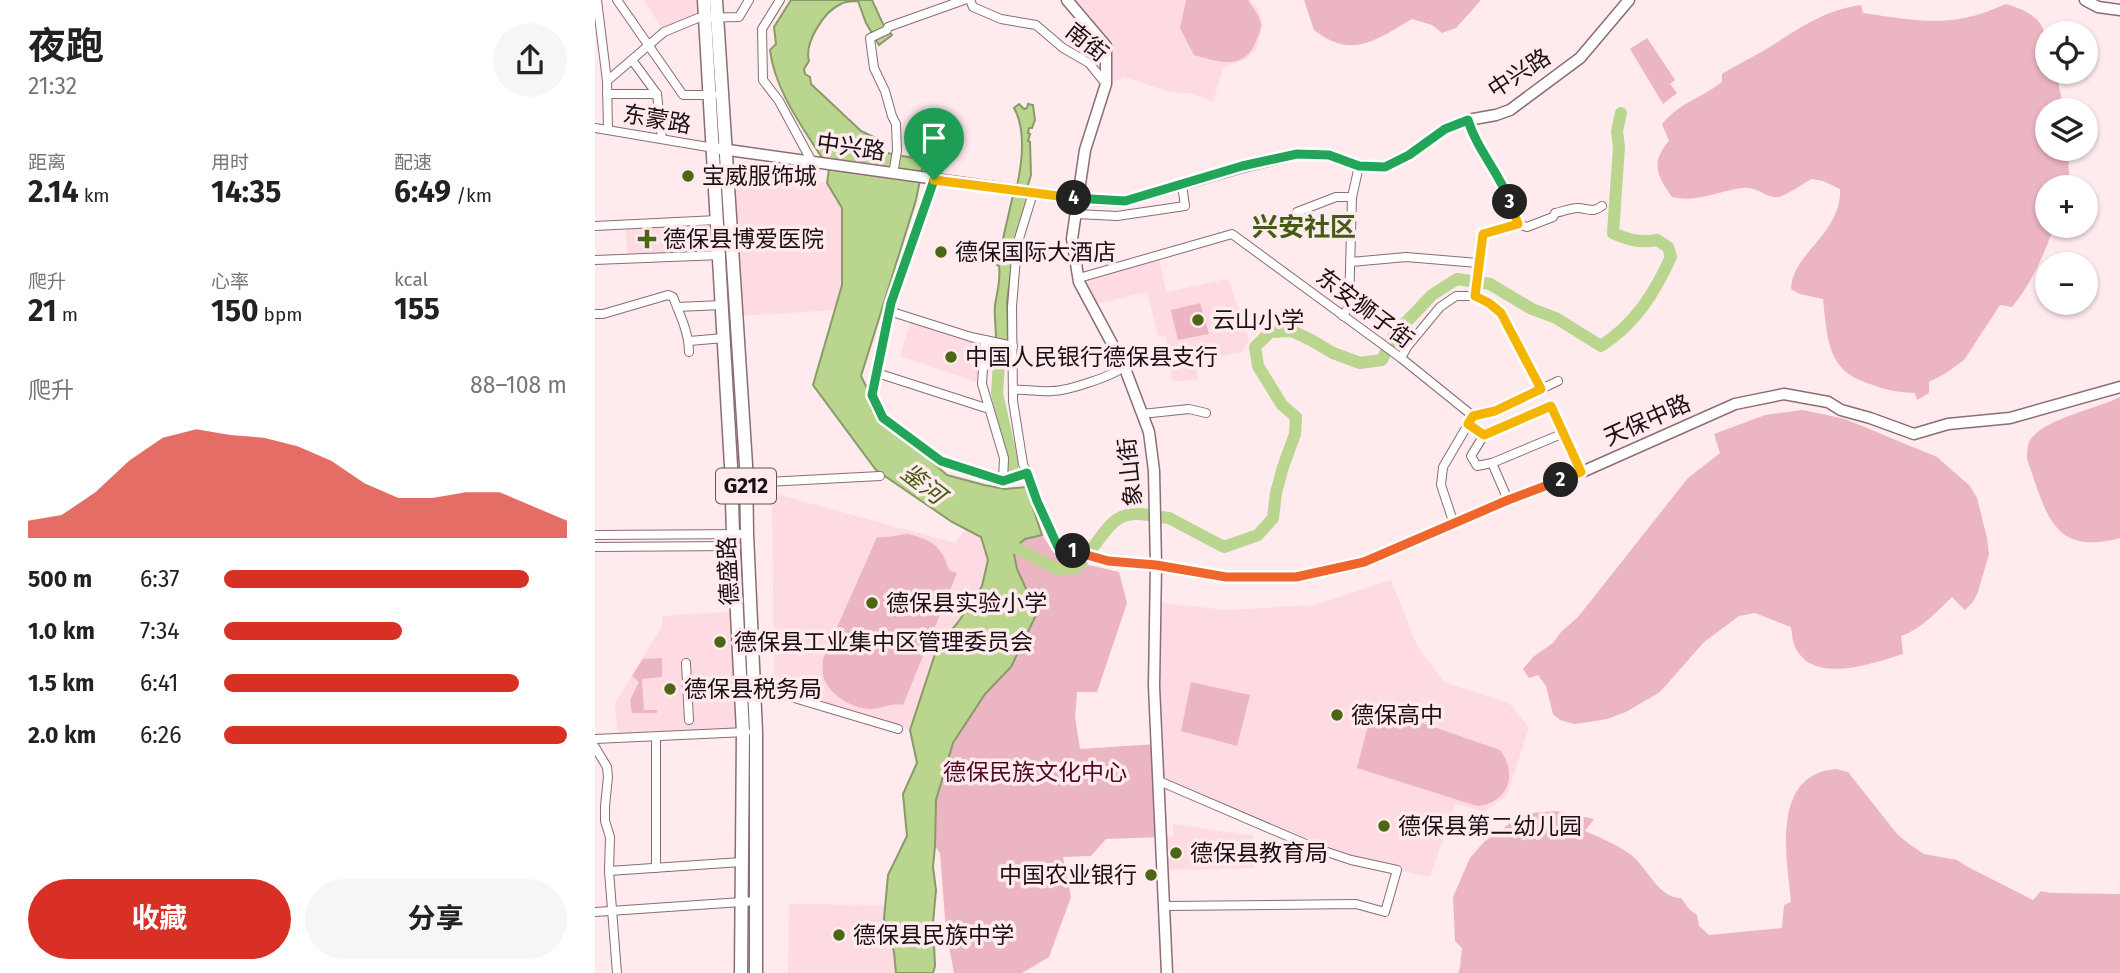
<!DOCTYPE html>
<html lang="zh">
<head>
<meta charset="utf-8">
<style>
	:root { --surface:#fff; --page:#f6f6f6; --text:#222; --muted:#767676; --accent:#d93025 }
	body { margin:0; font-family:"Fira Sans","Noto Sans SC",sans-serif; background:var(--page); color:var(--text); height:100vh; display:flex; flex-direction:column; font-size:26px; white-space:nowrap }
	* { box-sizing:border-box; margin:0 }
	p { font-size:23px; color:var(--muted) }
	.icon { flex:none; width:38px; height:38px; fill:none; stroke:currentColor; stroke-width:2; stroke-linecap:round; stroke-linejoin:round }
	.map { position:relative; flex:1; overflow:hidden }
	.side { display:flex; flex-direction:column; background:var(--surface); width:595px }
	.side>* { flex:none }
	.fabs { position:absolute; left:1440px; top:21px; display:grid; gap:14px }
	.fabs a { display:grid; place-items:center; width:63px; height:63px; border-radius:50%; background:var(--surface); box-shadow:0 2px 5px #0004; font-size:35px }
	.pin { position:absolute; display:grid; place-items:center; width:60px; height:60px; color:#fff; margin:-72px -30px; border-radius:50% 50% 50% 0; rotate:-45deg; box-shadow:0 0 7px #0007 }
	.pin .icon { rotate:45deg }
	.km { position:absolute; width:35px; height:35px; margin:-18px; border-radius:50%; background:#222; color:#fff; font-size:19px; line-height:35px; text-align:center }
	.round { display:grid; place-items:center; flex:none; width:74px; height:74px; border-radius:37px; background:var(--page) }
	.headline { display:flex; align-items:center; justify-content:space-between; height:119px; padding:0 28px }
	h1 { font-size:38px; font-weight:700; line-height:52px }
	.metrics { display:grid; grid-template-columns:repeat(3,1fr); gap:10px; height:119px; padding:7px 28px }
	.metrics div { display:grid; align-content:center }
	.metrics b { font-size:30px; font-weight:700 }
	.metrics small { font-size:19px; font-weight:400 }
	.metrics p { font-size:19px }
	.chart { height:196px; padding:14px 28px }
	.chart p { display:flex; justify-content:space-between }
	.chart svg { width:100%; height:126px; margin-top:7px; fill:var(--accent); opacity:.7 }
	.action { display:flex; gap:14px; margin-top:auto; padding:14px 28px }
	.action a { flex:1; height:80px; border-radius:42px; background:var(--accent); color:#fff; font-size:28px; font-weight:700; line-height:80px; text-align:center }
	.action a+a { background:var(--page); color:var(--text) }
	ul { padding:0 28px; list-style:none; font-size:23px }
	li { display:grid; grid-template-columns:112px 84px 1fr; align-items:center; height:52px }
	li i { height:18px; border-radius:9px; background:var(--accent) }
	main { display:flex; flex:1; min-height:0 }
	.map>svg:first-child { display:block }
	.built { fill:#fedbe2 }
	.green { fill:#ebb5c1 }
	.water { fill:#b9d58e; stroke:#8a9a69; stroke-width:2 }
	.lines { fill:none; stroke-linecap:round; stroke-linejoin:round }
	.river { stroke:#b9d58e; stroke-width:12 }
	.minor-casing { stroke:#8b6d73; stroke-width:10 }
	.major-casing { stroke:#8b6d73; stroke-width:13 }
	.highway-casing { stroke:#8b6d73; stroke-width:15 }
	.minor { stroke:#fff; stroke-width:8 }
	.major { stroke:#fff; stroke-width:10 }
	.highway { stroke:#fff; stroke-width:12 }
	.split-1-casing { stroke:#fff; stroke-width:14 }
	.split-2-casing { stroke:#fff; stroke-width:14 }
	.split-3-casing { stroke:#fff; stroke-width:14 }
	.split-4-casing { stroke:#fff; stroke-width:14 }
	.split-5-casing { stroke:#fff; stroke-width:14 }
	.split-1 { stroke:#22a559; stroke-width:9 }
	.split-2 { stroke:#f0652b; stroke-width:9 }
	.split-3 { stroke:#f5b400; stroke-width:9 }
	.split-4 { stroke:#22a559; stroke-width:9 }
	.split-5 { stroke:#f5b400; stroke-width:9 }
	.poi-dot { fill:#4c6616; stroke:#ffeaee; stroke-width:2.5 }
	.labels { text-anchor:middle; stroke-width:7; stroke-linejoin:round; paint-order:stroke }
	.shield { fill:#ffeaee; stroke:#5f5155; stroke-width:2 }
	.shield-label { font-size:21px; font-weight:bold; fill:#1b1013 }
	.street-label { font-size:23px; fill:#1b1013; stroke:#ffeaee }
	.poi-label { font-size:23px; fill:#1b1013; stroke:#ffeaee; text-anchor:start }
	.park-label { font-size:23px; fill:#4f0824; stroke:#ffeaee }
	.water-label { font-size:24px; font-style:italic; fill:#435b0d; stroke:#ffeaee }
	.quarter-label { font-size:26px; font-weight:bold; fill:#435b12; stroke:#ffeaee }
</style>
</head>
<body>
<main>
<section class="side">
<div class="headline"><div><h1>夜跑</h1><p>21:32</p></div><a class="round"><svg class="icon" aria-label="share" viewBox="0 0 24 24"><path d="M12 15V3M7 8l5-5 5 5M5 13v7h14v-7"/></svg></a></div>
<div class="metrics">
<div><p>距离</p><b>2.14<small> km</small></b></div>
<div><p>用时</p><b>14:35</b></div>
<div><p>配速</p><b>6:49<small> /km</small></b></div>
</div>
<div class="metrics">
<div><p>爬升</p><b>21<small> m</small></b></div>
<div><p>心率</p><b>150<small> bpm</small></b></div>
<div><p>kcal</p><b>155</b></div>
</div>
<div class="chart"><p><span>爬升</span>88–108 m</p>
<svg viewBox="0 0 160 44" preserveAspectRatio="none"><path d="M0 44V38L10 36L20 28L30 17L40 9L50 6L60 8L70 9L80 12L90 17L100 25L110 30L120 30L130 28L140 28L150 33L160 38V44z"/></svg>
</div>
<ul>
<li><b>500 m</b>6:37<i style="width:89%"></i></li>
<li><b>1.0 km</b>7:34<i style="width:52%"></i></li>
<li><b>1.5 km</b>6:41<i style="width:86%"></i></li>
<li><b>2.0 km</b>6:26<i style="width:100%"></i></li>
</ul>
<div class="action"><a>收藏</a><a>分享</a></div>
</section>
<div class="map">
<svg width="1525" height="973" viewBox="0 0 1525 973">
	<rect width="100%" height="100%" fill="#ffeaee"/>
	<g class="built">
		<path d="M49,0H105L106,16L68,30Z"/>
		<path d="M472,0H655L664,11L668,26L661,49L650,60L628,68L618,102L596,93L574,92L529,77L511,84V46Z"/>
		<path d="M178,175L184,178L232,183L247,208V284L240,310L147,316L140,188L155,176Z"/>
		<path d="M72,224L73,256L32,258L31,226Z"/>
		<path d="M564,258L571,292L633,279L654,340L647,352L602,360V380L577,381L571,337L563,336L552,292L497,305L484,282Z"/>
		<path d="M316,318L390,340L387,384L305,356Z"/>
		<path d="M177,493L360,543L371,529L386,537L393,561L387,586L364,621L342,648L315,730L179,686Z"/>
		<path d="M796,580L822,646L849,682L914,703L934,728L912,795L890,812L860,804L835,877L756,860L564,781L560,602L631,610L719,605Z"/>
		<path d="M142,611L148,732L23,738L20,703L67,626L68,616Z"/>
		<path d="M578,824L658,836L659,868L568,870L566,837L578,836Z"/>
		<path d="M194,904L290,905L289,919L299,952L301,973H193Z"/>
	</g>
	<g class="green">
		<path d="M591,0H653C657,8 666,16 666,25C666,29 663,37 661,41C650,71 623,62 599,55L585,28Z"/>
		<path d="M709,0H886L861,28L847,33L837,25L817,19C780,40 758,60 719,30Z"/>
		<path d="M1411,4C1454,17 1452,32 1452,72H1461L1469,110H1452V149H1473L1474,176L1470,187H1452V226H1459C1449,255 1437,283 1417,307L1405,305L1369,360L1351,373L1334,382V393L1322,400L1320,393C1297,392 1288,389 1267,381C1231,368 1232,332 1228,299L1205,294L1196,289C1197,253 1247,234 1245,189L1228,181L1217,179C1208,183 1191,196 1183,197C1171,199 1164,186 1147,188C1122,191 1103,203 1077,197C1062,176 1055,162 1074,141L1067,124C1087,101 1105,99 1127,82V74C1138,67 1150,61 1161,55C1198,34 1223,11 1266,5L1268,13C1325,21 1356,29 1411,4Z"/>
		<path d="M1052,38L1080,80L1075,84L1082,93L1068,104L1035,49Z"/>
		<path d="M605,303L614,334L583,340L576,310Z"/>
		<path d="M1525,397V538C1456,557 1451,511 1432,459C1432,454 1432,448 1434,442C1446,419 1502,409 1525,397Z"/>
		<path d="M1208,410L1250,419L1342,457L1375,486L1382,498L1392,538L1394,554L1383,592L1378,602L1370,610L1357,597C1341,612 1327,629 1306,636L1308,654C1278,663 1215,687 1199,644C1197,639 1197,632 1196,627L1160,613L1144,616L1109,642L1065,692L1031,712L1012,719L994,722L979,724L965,720L958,714L951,686L943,675L934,678L928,669L938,657L958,643L966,632L983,617L1093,478L1125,453L1119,434L1170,415Z"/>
		<path d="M313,534C337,540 346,545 354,570L362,573L308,705C296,702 288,709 276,709C257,709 233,694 228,676C227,670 228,664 228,659L282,537C292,538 302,535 313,534Z"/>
		<path d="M447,535L463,558L524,572L532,603L502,692H482L480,717L485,749L562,744L566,837L511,839L496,856L468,857L476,897L454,957L427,973H359L351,931L345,853L340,846L341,800L358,743L390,694L416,667L442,614L422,569L418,549L430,539Z"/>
		<path d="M67,658V677L47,679L49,710H62V713H37L35,700L44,682L37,676L48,659Z"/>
		<path d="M596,682L655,695L642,746L586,731Z"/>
		<path d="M778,706L905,750C923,773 914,803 882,806L762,768Z"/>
		<path d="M1241,769L1253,772L1302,834L1314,844L1329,854L1362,860L1371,866L1438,900L1446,891L1455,893L1525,894V973H863L865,968L867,948L860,941L858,897L875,858L889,842L921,819L937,813L961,811L999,819L990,831C1006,838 1023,845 1036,855C1054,869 1063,898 1086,898L1094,909L1102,915L1104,926L1114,935L1187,928L1189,905L1196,902C1192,859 1175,774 1241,769Z"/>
	</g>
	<g class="water">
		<path d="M196,0H277L288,24L297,35L284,45L271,23L263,1C258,1 251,1 246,4C229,11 209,43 214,61L209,69L210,74L215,77L216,84L266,131L287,141V150L292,153L329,160L321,200L266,376L275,394L277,410L294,428L313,441L352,475L389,485L410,489L431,487L447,535L430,539L418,549L422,569L442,613L416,667L390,694L358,743L341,800L340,846L338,867L341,890L338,923L340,966L338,973H301L299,952L289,919L293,875L312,836L308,794L322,763L315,730L342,648L364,621L387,586L393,560L386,537L357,522L281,470L218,385L247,285V208L232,183L234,169C212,133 180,93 175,50L181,44L179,27Z"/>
		<path d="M424,104L429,109L432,108L433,104L438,105L440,120L437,128H434L433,133L435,134L433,141L435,142L436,175L432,188L422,186C427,163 431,129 419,108Z"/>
		<path d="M418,195L433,199L416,271L412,302L413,341L401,339C401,328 399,316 400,305C402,292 406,280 404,266L402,265Z"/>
	</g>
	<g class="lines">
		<g class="river">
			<path d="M405,349L402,393L417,461V472"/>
			<path d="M566,517L574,518L629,547L663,535L678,518L681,493L688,467L700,434L701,417L687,405L663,366L660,347L675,332L697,331L716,340L738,353L765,363L787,360L799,335L837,295L862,279L895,284L937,309L961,318L1006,346C1040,324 1059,294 1076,257L1073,247L1062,240C1045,243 1033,240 1018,233L1024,147L1022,131L1026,113"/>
			<path d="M405,540L462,569L481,568L488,560"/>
			<path d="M496,550C514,527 520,509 554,515"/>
		</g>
		<g class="minor-casing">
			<g id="minor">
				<path d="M2,0L12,81"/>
				<path d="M22,0L88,95H118"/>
				<path d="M185,0L167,29L168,80L184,101L217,162"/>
				<path d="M375,0L378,7L406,19L441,25L468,48L494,63L511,84"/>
				<path d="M37,60L62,94L67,139"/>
				<path d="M12,94H62"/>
				<path d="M873,120L878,137L912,194L923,224"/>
				<path d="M0,128L119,148"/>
				<path d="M13,130L12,81L69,32L103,18L144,17L154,0"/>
				<path d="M298,174L302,151L301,124L297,116L290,91L279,68L275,38L292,30L293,27L369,0"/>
				<path d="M339,180L296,303L277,395L288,418L346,461L408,481L432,473"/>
				<path d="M438,193L422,245L417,307L418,401L428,464L442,501L463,547L513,561L561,565"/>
				<path d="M702,212L741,197H757"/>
				<path d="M481,214L522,216L590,206L587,185"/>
				<path d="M0,226L122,220"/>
				<path d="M0,260L126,255"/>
				<path d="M756,262L811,257L883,263"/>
				<path d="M484,278L637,234L806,358L878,416L848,467L846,485L859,524"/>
				<path d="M880,296L888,234L923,224L932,227L958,217L960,213C967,212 977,207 984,208C995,209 997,213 1007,206"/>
				<path d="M82,307L127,305"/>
				<path d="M294,311L376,337L418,346"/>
				<path d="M0,314H8L73,295L78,297C85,315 94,333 94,352"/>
				<path d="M748,316L754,306L757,197L764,166"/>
				<path d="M390,340L387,384L409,458L408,481"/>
				<path d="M94,341L129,338"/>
				<path d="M806,358L812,347L845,307L861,296H880L894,303L906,313L946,389"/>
				<path d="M282,373L394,409"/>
				<path d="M418,390C431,389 444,392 457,391C471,391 520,376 529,366"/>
				<path d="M547,414L594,409L611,413"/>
				<path d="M878,416L900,411L963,381"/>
				<path d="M873,424L889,435L956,406L987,472"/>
				<path d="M889,435L876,456L882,466L897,463L913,500"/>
				<path d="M897,463L969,433"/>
				<path d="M151,483L285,476"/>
				<path d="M0,535L152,534"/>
				<path d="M0,547L141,546"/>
				<path d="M91,663L94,720"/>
				<path d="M159,686L303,729"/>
				<path d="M92,690L145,687"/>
				<path d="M0,739L151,732"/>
				<path d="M0,747L12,767L13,777L10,806V821L15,837L14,871L22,973"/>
				<path d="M564,781L720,848L756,860L802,870L790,912L761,904L570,906"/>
				<path d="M61,868V737"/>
				<path d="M14,871L146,862"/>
				<path d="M0,912L161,901"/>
			</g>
		</g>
		<g class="major-casing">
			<g id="major">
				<path d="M472,0L511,46V84L490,150L477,239L484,282L529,366L554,432L559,471L561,565L559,686L572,973"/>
				<path d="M1490,0L1503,7L1525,10"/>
				<path d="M119,148L484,199L530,201L647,167L702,154L734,155L764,166L790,167L814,155L850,129L873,120L901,115L915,110L985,58L1034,0"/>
				<path d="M561,565L631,577H701L769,562L913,500L987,472L1140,404L1189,394L1233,402L1246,410L1275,418L1319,434L1353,424L1415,418L1525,387"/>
			</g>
		</g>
		<g class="highway-casing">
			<g id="highway">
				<path d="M109,0L136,466L138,534L148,732L146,973"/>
				<path d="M121,0L151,465L152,534L161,732V973"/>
			</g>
		</g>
		<use href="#minor" class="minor"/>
		<use href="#major" class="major"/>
		<use href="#highway" class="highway"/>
	</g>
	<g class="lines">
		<g class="split-1-casing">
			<path id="split-1" d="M339,180L296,303L277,395L288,418L346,461L408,481L432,473L442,501L463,547L478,551"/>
		</g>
		<g class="split-2-casing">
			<path id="split-2" d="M478,551L513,561L561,565L631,577H701L769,562L913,500L966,480"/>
		</g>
		<g class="split-3-casing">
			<path id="split-3" d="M915,202L923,224L888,234L880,296L894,303L906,313L946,389L900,411L878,416L873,424L889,435L956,406L986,472L966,480"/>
		</g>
		<g class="split-4-casing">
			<path id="split-4" d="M479,198L530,201L647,166L702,154L734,155L764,166L790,167L814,155L850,129L873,120C882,150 904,172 915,202"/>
		</g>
		<g class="split-5-casing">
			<path id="split-5" d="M339,180L479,198"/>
		</g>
		<use href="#split-1" class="split-1"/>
		<use href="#split-2" class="split-2"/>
		<use href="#split-3" class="split-3"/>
		<use href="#split-4" class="split-4"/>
		<use href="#split-5" class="split-5"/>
	</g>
	<g class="poi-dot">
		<circle cx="93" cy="176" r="7"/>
		<path d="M48.5 228.5h7v7h7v7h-7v7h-7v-7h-7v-7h7z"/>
		<circle cx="346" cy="252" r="7"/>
		<circle cx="603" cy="320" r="7"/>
		<circle cx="356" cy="357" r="7"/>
		<circle cx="277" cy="603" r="7"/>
		<circle cx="125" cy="642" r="7"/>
		<circle cx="75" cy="689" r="7"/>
		<circle cx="742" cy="715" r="7"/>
		<circle cx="789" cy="826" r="7"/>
		<circle cx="581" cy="853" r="7"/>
		<circle cx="556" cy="875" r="7"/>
		<circle cx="244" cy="935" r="7"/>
	</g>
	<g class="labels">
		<rect class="shield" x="121" y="468.5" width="60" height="35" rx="5"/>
		<g class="shield-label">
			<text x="151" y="493">G212</text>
		</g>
		<g class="street-label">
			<text transform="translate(492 42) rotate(39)" y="8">南街</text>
			<text transform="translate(924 73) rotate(-33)" y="8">中兴路</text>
			<text transform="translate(62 119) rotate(10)" y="8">东蒙路</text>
			<text transform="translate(256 147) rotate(8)" y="8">中兴路</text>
			<text transform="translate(770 308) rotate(37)" y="8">东安狮子街</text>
			<text transform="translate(1052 420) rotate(-24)" y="8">天保中路</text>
			<text transform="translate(535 472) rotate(-96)" y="8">象山街</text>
			<text transform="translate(133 571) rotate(-93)" y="8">德盛路</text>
		</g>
		<g class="poi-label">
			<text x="107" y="184">宝威服饰城</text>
			<text x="68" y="247">德保县博爱医院</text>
			<text x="360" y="260">德保国际大酒店</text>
			<text x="617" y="328">云山小学</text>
			<text x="370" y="365">中国人民银行德保县支行</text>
			<text x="291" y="611">德保县实验小学</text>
			<text x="139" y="650">德保县工业集中区管理委员会</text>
			<text x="89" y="697">德保县税务局</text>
			<text x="756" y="723">德保高中</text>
			<text x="803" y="834">德保县第二幼儿园</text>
			<text x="595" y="861">德保县教育局</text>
			<text x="542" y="883" text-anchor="end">中国农业银行</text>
			<text x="258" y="943">德保县民族中学</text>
		</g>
		<g class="park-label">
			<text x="440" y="780">德保民族文化中心</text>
		</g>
		<g class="water-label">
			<text transform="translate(328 484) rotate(38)" y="8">鉴河</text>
		</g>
		<g class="quarter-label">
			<text x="709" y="236">兴安社区</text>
		</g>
	</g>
</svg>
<div class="fabs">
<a><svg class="icon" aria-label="locate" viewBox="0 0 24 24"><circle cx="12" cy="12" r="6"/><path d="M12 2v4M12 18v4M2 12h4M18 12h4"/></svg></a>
<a><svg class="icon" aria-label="layers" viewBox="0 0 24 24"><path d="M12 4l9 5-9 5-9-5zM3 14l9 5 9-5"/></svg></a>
<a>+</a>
<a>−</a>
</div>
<div class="pin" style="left:339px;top:180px;background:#1e9e55"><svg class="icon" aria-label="arrive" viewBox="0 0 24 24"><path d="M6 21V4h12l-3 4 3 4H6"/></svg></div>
<b class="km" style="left:478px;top:551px">1</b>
<b class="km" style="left:966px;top:480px">2</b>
<b class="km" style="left:915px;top:202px">3</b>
<b class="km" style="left:479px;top:198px">4</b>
</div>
</main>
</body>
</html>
